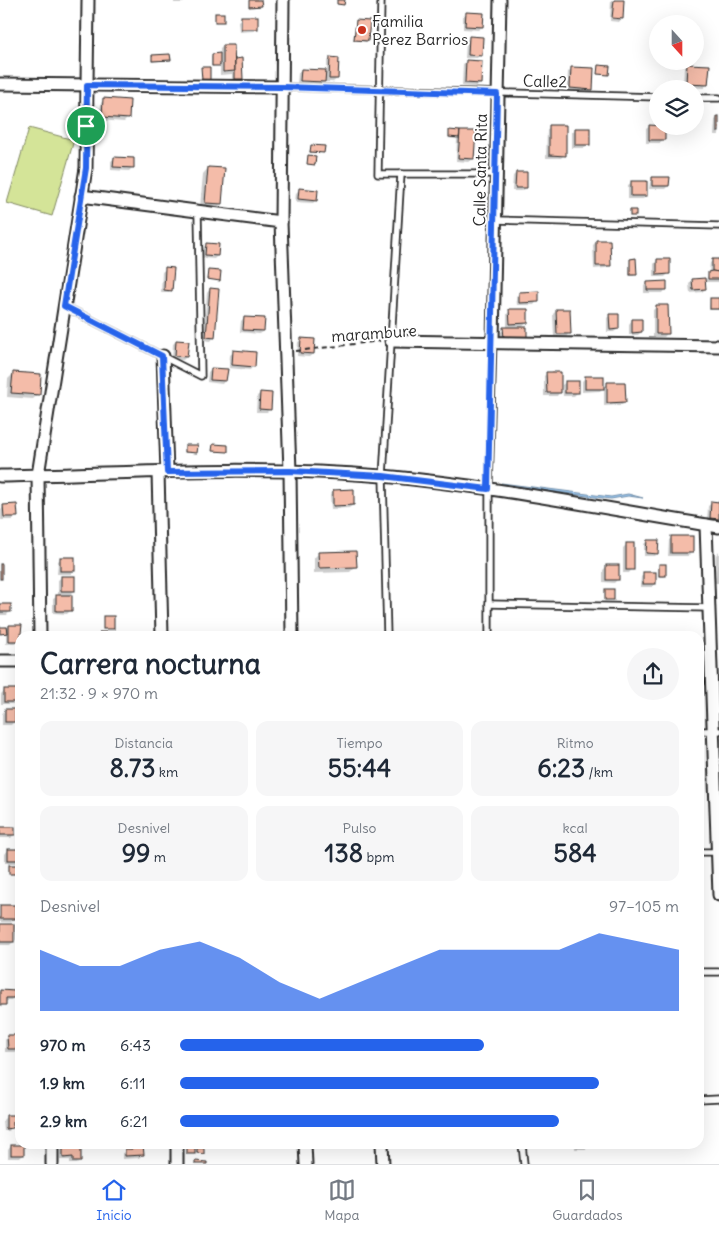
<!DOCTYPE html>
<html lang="es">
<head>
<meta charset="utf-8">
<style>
	:root { --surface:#fff; --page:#f6f6f7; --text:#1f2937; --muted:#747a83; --line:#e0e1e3; --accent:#2563eb }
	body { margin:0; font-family:Delius,sans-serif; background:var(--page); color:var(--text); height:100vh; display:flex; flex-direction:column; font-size:19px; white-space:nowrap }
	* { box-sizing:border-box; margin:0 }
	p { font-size:16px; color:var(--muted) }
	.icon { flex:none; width:28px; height:28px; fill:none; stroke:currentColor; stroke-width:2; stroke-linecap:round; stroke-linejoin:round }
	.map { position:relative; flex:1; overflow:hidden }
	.drawer { position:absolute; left:15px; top:631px; width:689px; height:518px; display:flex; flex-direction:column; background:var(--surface); border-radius:15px; box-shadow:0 5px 20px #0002 }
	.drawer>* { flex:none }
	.needle { width:32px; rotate:159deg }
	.tools { position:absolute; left:649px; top:15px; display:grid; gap:10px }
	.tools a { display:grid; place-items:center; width:55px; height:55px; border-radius:50%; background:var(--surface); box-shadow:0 5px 20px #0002; font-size:25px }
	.pin { position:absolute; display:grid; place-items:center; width:42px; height:42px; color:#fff; margin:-21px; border:2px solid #fff; border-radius:50%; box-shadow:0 1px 5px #0007 }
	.round { display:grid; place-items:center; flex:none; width:52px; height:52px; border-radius:26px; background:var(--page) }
	.headline { display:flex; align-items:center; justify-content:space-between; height:85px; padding:0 25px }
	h1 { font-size:28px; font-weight:700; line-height:38px }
	.stats { display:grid; grid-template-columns:repeat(3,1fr); gap:8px; height:85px; padding:5px 25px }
	.stats div { display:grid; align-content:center; border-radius:12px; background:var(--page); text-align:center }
	.stats b { font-size:25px; font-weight:700 }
	.stats small { font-size:14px; font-weight:400 }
	.stats p { font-size:14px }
	.chart { height:140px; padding:10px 25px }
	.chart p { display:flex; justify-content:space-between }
	.chart svg { width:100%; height:90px; margin-top:5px; fill:var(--accent); opacity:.7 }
	ul { padding:0 25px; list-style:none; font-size:16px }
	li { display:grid; grid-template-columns:80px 60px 1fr; align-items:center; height:38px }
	li i { height:12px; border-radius:6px; background:var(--accent) }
	.tabs { display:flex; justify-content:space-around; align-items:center; height:70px; border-top:1px solid var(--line); background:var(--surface); font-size:14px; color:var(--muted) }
	.tabs a { display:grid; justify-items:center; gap:2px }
	.tabs .active { color:var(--accent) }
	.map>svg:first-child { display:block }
	.green { fill:#d4e498; stroke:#808862 }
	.water { fill:#9dcdf9; stroke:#6f8ca7 }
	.shadow { fill:#0003 }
	.building { fill:#f4bca9; stroke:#2b2b2b }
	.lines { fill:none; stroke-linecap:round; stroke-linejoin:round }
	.lane-casing { stroke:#2b2b2b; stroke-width:9 }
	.street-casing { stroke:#2b2b2b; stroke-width:15 }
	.path { stroke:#2b2b2b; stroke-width:2; stroke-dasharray:5 4; stroke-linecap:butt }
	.lane { stroke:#fff; stroke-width:5.5 }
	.street { stroke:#fff; stroke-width:11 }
	.route-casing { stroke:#fff; stroke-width:10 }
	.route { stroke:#2563eb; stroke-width:6 }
	.poi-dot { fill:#c8321e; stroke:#fff; stroke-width:2 }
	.labels { text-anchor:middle; stroke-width:4; stroke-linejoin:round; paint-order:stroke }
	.poi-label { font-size:16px; fill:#2b2b2b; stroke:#fff; text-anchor:start }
	.street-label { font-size:16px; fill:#2b2b2b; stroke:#fff }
</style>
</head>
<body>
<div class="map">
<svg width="719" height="1164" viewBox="0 0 719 1164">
	<rect width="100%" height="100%" fill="#fff"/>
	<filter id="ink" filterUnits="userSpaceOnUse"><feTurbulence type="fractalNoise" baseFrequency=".02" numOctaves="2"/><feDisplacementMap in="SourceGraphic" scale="10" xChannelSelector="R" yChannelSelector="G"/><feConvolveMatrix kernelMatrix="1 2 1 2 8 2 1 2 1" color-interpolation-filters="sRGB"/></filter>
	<g filter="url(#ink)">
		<path class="green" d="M29,128L74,140L52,216L7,203Z"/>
		<path class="water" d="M501,483L611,497L628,494L643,498L628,496L611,499L501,485Z"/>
		<g class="shadow">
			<path d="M174,0H186L183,3H174Z"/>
			<path d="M611,0H623L622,18L619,22L610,21Z"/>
			<path d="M467,13L482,27L478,30L463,29V16Z"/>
			<path d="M242,18L257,28L254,31L239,32L238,21Z"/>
			<path d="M356,21L367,40L366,42L353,40Z"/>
			<path d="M470,38L480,55L477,58H465L466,41Z"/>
			<path d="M223,46L233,60H241V78L238,81H232V74L220,75V64L211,67V56L220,55V49Z"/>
			<path d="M153,56L169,60L151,62Z"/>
			<path d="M331,58L337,79L333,82H324L321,85L297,84L298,73L301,70L327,72V62Z"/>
			<path d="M467,61L480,84L476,87L462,86L463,64Z"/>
			<path d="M688,65L707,84L704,88L683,87L684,68Z"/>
			<path d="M572,68L592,89L589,92L567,91L568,72Z"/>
			<path d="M104,100L128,118L124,122L99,120L101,103Z"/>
			<path d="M718,117L719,135H714L715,120Z"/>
			<path d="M550,126L564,155L561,158H546L547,130Z"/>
			<path d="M650,126L663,139L660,143H646V129Z"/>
			<path d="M576,129L588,145L585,148H572V132Z"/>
			<path d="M450,131L474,133L473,159L469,162L456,161L457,139L448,138Z"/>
			<path d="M311,146L323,153H309Z"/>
			<path d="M115,158L132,168L129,171L111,170V161Z"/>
			<path d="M208,168L221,204L215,209L200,207L203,174Z"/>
			<path d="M516,173L526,188L522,191H512L513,176Z"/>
			<path d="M653,179L668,186L665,189H649L650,182Z"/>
			<path d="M632,182L646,196L643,199H628V185Z"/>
			<path d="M299,190L316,200L313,203L295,202L296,193Z"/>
			<path d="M596,242L610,265L606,268L594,269L593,245Z"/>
			<path d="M206,245L217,256L214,259L202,258L203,248Z"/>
			<path d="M630,260L635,274L634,276H629Z"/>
			<path d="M657,260L668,274L665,277H654V264Z"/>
			<path d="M713,260H719V282H704L705,289L702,292L690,293L689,284L692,281L706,280L709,272L710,263Z"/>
			<path d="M166,269L171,290L168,293H161L162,272Z"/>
			<path d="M208,271L219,280H207Z"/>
			<path d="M647,283L666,289L663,293H644V286Z"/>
			<path d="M210,289L214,337L211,341L203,340L207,293Z"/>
			<path d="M719,291V310H709L710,300L719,299Z"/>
			<path d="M520,293L537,301L534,305H517L516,296Z"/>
			<path d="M656,307L668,333L664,337H653V310Z"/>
			<path d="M557,310L569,333L566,337H554L553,314Z"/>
			<path d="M510,311L527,323L521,328L526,336L523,340H501V332L507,328V314Z"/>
			<path d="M610,315L618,329L614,332H607V318Z"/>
			<path d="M244,318L263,331L259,334L240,332L241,321Z"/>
			<path d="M632,320L641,332L638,335H629V324Z"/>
			<path d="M302,339L313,354L309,357L297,356L298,342Z"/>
			<path d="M176,341L186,357L183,360L172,359L173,344Z"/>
			<path d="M234,352L253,366L250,370L229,368L230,355Z"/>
			<path d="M211,369L225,380L222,384L207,382L208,372Z"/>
			<path d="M547,373L560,392L557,396H544V376Z"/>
			<path d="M13,374L39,394L33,399L7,397L8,379Z"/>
			<path d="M586,377L603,388L607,384L624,402L621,405L604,406V387L600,391L582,392V381Z"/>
			<path d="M566,382L578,392L574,396H563L562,385Z"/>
			<path d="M261,393L270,409L267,412H256L257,396Z"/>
			<path d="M186,446L196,453H184Z"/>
			<path d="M334,491L353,505L349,508L331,509L330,495Z"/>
			<path d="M712,503H719L718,522L707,521L708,506Z"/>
			<path d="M4,506L16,517L13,520H1V509Z"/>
			<path d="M672,537L691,553L688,556H668L669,540Z"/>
			<path d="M647,541L657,553L654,556H644V544Z"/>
			<path d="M627,544L632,569L629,573H623V548Z"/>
			<path d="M719,551V583H715L716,555Z"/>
			<path d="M319,553L356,566L350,572L314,573V558Z"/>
			<path d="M61,558L74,570L71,574H57L58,561Z"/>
			<path d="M659,565L665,575L664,577L658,576Z"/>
			<path d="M607,566L618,579L614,583L603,582V570Z"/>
			<path d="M644,573L655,584L652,587H640L641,577Z"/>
			<path d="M62,577L74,591L69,596L71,610L67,614L53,613V599L58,596V580Z"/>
			<path d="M0,605L10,611L7,615H0Z"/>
			<path d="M9,626H21L20,641L17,643L6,644V634H0V628Z"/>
			<path d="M4,691L16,701L13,704H1V694Z"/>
			<path d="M5,710L14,722L11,725H2V714Z"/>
			<path d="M0,828L14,834L11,838H0Z"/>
			<path d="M8,850H20L18,863H5V854Z"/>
			<path d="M0,906L14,918L11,922H0Z"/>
			<path d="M17,924H20V941H16Z"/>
			<path d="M0,925L13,942L10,945H0Z"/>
			<path d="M0,992L13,998L10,1001H5L1,1008Z"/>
			<path d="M8,1036H20V1055H18L17,1052H5V1040Z"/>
			<path d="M7,1116L20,1121L17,1125H12L9,1131H4L3,1120Z"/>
			<path d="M114,1144H153H142V1155L139,1158L122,1159V1153L129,1150L132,1145Z"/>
			<path d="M187,1144H194V1152L198,1149L203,1153L196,1154V1151L193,1154H186Z"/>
			<path d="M324,1144H344L324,1146Z"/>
			<path d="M575,1144H589V1145L586,1149H575Z"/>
			<path d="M63,1145L80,1161L77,1164H70V1160H60V1148Z"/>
			<path d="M11,1146L23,1155L20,1158H8V1150Z"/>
		</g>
		<g class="building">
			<path d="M249,0H261L262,6L249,7Z"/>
			<path d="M337,0H345L344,5L337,4Z"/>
			<path d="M614,0H624L623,19L612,18Z"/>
			<path d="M466,12L484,13L483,27L465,26Z"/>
			<rect x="215" y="13" width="9" height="9"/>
			<rect x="241" y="16" width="17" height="13"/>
			<path d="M356,20L370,21L368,41L354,40Z"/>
			<path d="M469,36L483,37L482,56L468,55Z"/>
			<path d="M223,45H234L235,71L223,72Z"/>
			<path d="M220,53V66H212V54Z"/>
			<path d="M170,54L171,60L152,61V55Z"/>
			<path d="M330,57L339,58L338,79H329Z"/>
			<path d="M242,58L243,79H235V59Z"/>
			<path d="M466,60L482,61L481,84L465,83Z"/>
			<path d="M687,64L710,65L708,85L686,84Z"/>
			<path d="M598,65L610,66L609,75L597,74Z"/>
			<path d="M201,67H210V80H202Z"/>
			<path d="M571,67L594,68L593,90L570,88Z"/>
			<path d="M301,69L326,70L325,82L300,81Z"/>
			<path d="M103,98L130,100L129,119L102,117Z"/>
			<rect x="717" y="116" width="2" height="16"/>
			<path d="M549,125H566V156L549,155Z"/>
			<path d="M649,125L665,126V140H649Z"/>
			<rect x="575" y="128" width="15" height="17"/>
			<path d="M449,130L460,131L459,138L449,137Z"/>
			<path d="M460,131H476L474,159L458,158Z"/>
			<path d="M311,145L325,146L324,153L310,152Z"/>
			<path d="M308,155L316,156L315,165L307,164Z"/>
			<path d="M114,157L134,158V168L113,167Z"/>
			<path d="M208,167L225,168L222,204L205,203Z"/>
			<path d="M516,172H527V188H515Z"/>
			<path d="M652,177H670L669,186H652Z"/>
			<rect x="631" y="181" width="16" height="15"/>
			<path d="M299,188L318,190L317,201L298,199Z"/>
			<rect x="630" y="210" width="6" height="6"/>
			<path d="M596,240H610L611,266H596Z"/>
			<path d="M206,243L219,244L218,256L205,255Z"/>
			<path d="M636,258L637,275H630V259Z"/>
			<path d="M657,259H670V274L657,275Z"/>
			<path d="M712,259H719V272L712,271Z"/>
			<path d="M165,267L174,268L172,291L164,290Z"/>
			<path d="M208,270L221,271L220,281L207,279Z"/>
			<path d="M712,271L719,272V279H708V272Z"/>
			<path d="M705,278L706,289L693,290L692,279Z"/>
			<path d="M667,281V290H647V282Z"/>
			<path d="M210,288L219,289L215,338L206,337Z"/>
			<path d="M539,291V302L519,303V292Z"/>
			<rect x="710" y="298" width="9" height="11"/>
			<path d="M656,305H668L669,334H656Z"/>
			<path d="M509,309H528V323L510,324Z"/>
			<path d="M556,309H570L571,334H557Z"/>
			<path d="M609,314H619V329L610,330Z"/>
			<path d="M244,317L265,318L264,331L243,330Z"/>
			<path d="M632,319H642V332L632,333Z"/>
			<path d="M503,327H527V337L504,338Z"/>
			<path d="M301,338L315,339L314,354L300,353Z"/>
			<path d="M176,340L189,341L187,357L175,356Z"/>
			<path d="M233,350L256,352L255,367L232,365Z"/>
			<path d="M211,368L228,369L226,381L210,380Z"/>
			<path d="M13,372L41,374L40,395L11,393Z"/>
			<path d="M546,372H561V393H547Z"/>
			<rect x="585" y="376" width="19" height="13"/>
			<rect x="565" y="381" width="14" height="12"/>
			<path d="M607,382H625L626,402L607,403Z"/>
			<path d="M260,392L272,393L271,410L259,409Z"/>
			<path d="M213,444L228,445V452L212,451Z"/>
			<path d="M185,445H198L197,453L185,452Z"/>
			<path d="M354,489V505L333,506V490Z"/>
			<path d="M711,501L719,502V519L710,518Z"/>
			<path d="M17,504L18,517H4L3,505Z"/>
			<rect x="671" y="536" width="22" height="17"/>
			<path d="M647,540H659L658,554L646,553Z"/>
			<rect x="626" y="543" width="8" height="27"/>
			<path d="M356,551L357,567L319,568L318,552Z"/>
			<rect x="60" y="557" width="15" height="14"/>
			<rect x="0" y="564" width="2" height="15"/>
			<rect x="659" y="564" width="7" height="12"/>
			<rect x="606" y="565" width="13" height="15"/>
			<rect x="643" y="572" width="13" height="12"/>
			<rect x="61" y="576" width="14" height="15"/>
			<rect x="605" y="589" width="9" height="11"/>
			<rect x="56" y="595" width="16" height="16"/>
			<rect x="0" y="604" width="11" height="8"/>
			<rect x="103" y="616" width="11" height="13"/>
			<path d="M9,625H22L20,641H9Z"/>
			<path d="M0,627H7L8,633L0,634Z"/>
			<path d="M100,632H115V636H99Z"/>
			<rect x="4" y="689" width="13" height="13"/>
			<rect x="5" y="709" width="10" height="13"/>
			<rect x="0" y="827" width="15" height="8"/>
			<rect x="8" y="849" width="12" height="11"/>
			<rect x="9" y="865" width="10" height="9"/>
			<rect x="0" y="905" width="15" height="14"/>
			<path d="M16,923H20V940H17Z"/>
			<rect x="0" y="924" width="14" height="18"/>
			<path d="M0,990L15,991L14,998H6V1005H0Z"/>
			<path d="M7,1035H20V1049H8Z"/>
			<path d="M6,1115H20V1122H13V1128L6,1129Z"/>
			<path d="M63,1144H81V1162H73V1157L63,1158Z"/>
			<path d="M132,1144H143L144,1155L125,1156V1149H132Z"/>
			<rect x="187" y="1144" width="8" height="10"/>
			<path d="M577,1144H591L590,1146H577Z"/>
			<rect x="11" y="1145" width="13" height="10"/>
			<path d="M197,1148H204V1154L197,1153Z"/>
			<path d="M195,1161L207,1162V1164H195Z"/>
		</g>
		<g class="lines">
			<g class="lane-casing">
				<g id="lane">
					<path d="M381,0L378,174H496"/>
					<path d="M282,87L658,97"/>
					<path d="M695,98H719"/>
					<path d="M495,220L719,226"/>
					<path d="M64,306L201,376L198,212"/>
					<path d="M489,604L709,608"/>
					<path d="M387,636L383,476L401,174"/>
					<path d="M489,636V489L493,341"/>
					<path d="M699,731H719"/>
					<path d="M699,852H718"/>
					<path d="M699,972H719"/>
					<path d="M699,1100L719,1099"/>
					<path d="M522,1144L524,1164"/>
				</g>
			</g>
			<g class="street-casing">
				<g id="street">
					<path d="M283,0L281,222L290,471L292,636"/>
					<path d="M0,84L282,87"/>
					<path d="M81,196L281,222"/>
					<path d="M391,341L719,346"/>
					<path d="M493,341L500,0"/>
					<path d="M163,356L167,472"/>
					<path d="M158,472L162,636"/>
					<path d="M0,476C127,473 255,465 382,476C495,486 607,509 719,527"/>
					<path d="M706,525L719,895"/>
					<path d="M40,636L38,475L86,168L88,0"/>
					<path d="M0,661H20"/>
					<path d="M52,1144V1164"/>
					<path d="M177,1144V1164"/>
					<path d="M305,1144L306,1164"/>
					<path d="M382,1144L383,1164"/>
				</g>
			</g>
			<path class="path" d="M296,351L380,341"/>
			<use href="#lane" class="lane"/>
			<use href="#street" class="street"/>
		</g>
	</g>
	<g class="lines" filter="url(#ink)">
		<g class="route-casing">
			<path id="route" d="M87,85L282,87L497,94L488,489L383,476L290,471L167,472L162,356L64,306L86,168Z"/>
		</g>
		<use href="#route" class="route"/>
	</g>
	<circle class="poi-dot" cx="362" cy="30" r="5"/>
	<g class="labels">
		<g class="poi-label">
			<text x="372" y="27">Familia<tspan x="372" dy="18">Perez Barrios</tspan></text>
		</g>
		<g class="street-label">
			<text transform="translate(545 81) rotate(1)" y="6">Calle2</text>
			<text transform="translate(480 170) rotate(-89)" y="6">Calle Santa Rita</text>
			<text transform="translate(374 333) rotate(-4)" y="6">marambure</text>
		</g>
	</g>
</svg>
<div class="tools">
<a><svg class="needle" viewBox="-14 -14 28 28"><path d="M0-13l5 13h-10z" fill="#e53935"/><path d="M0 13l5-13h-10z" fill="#747a83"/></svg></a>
<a><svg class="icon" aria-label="layers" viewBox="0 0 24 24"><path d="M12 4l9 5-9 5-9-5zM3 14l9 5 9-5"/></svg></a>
</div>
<div class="pin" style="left:86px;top:126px;background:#1e9e55"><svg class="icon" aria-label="arrive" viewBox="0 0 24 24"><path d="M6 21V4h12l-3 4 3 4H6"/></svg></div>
<section class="drawer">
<div class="headline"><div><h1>Carrera nocturna</h1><p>21:32 · 9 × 970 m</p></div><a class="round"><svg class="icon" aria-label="share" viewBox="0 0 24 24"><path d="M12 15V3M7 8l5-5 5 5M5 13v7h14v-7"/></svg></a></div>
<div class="stats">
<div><p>Distancia</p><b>8.73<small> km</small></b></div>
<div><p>Tiempo</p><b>55:44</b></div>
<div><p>Ritmo</p><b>6:23<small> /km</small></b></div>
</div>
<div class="stats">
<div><p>Desnivel</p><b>99<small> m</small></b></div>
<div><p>Pulso</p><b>138<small> bpm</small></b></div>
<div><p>kcal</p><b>584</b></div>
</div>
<div class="chart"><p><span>Desnivel</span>97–105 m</p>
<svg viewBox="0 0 160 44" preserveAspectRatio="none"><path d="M0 44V14L10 22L20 22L30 14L40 10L50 18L60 30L70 38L80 30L90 22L100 14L110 14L120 14L130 14L140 6L150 10L160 14V44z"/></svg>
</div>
<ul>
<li><b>970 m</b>6:43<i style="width:61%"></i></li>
<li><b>1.9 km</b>6:11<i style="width:84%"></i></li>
<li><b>2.9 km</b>6:21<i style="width:76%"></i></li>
</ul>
</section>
</div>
<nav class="tabs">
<a class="active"><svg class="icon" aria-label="home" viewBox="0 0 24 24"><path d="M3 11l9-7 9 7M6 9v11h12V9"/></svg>Inicio</a>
<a><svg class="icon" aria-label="map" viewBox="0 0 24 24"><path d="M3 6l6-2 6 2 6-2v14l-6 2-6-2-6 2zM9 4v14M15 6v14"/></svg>Mapa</a>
<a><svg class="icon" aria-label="saved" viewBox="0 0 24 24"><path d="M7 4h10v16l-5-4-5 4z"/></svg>Guardados</a>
</nav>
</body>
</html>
